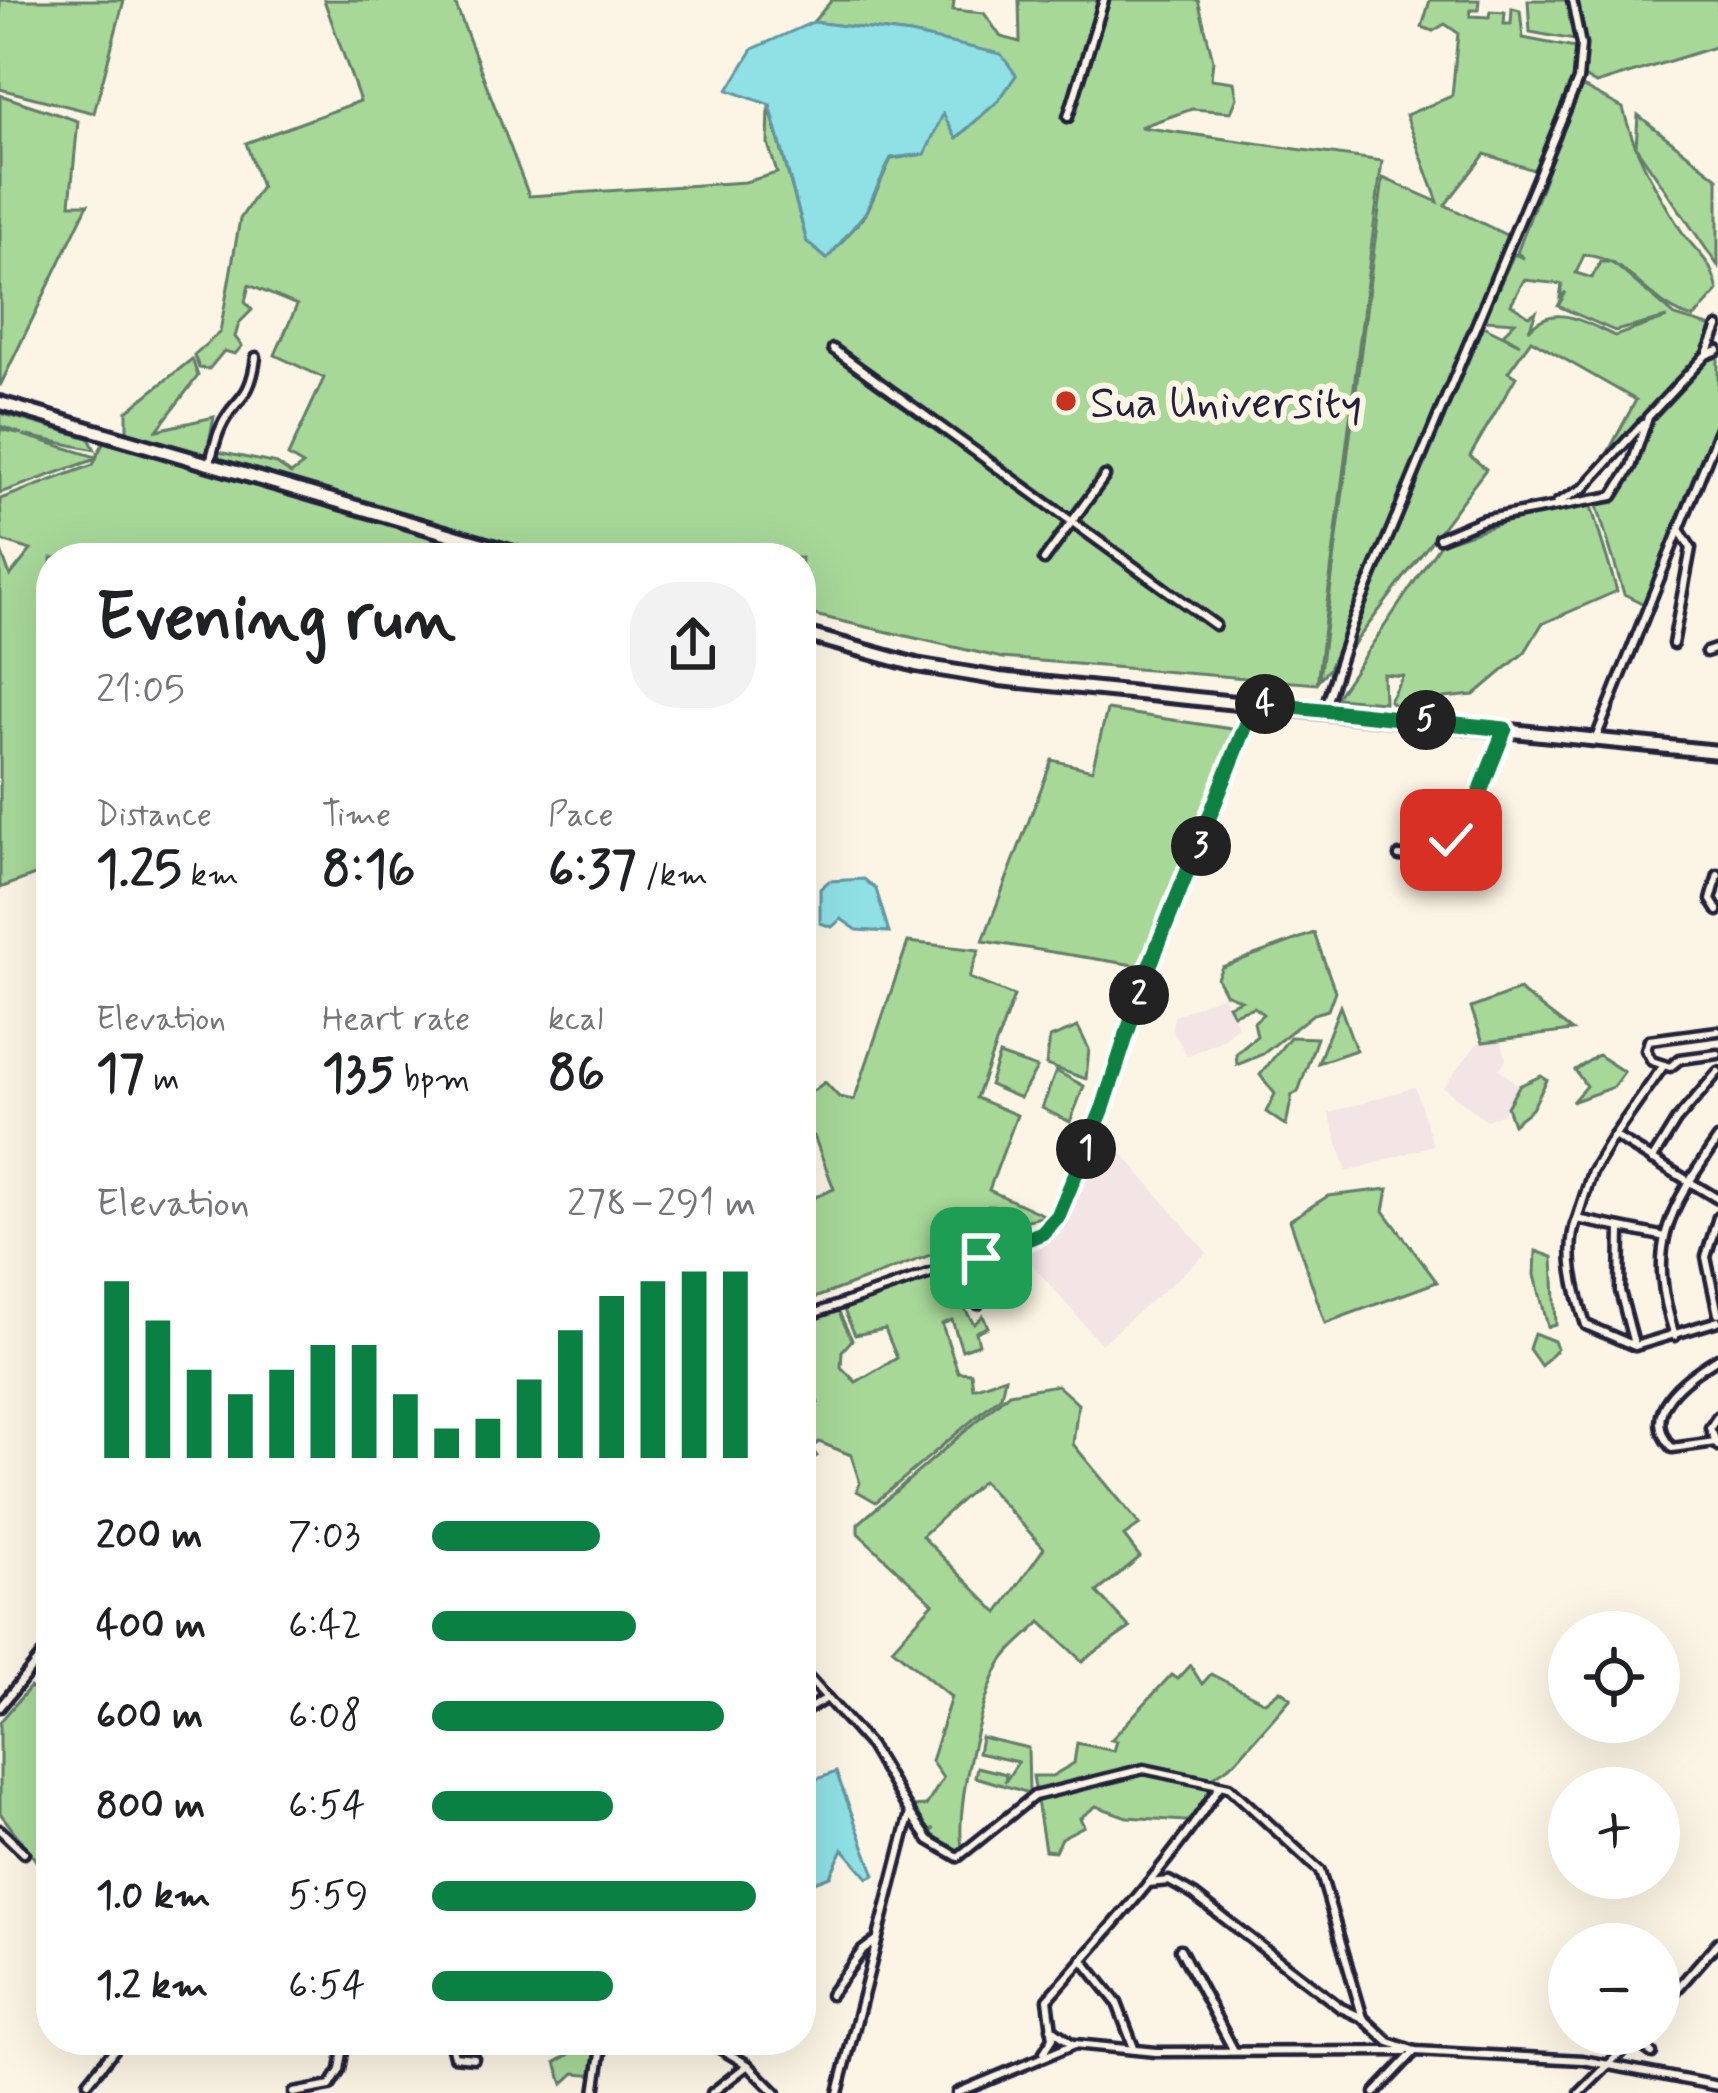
<!DOCTYPE html>
<html lang="en">
<head>
<meta charset="utf-8">
<style>
	:root { --surface:#fff; --page:#f2f2f2; --text:#202124; --muted:#757577; --accent:#0b8043 }
	body { margin:0; font-family:Mynerve,sans-serif; background:var(--page); color:var(--text); height:100vh; display:flex; flex-direction:column; font-size:45px; white-space:nowrap }
	* { box-sizing:border-box; margin:0 }
	p { font-size:39px; color:var(--muted) }
	.icon { flex:none; width:66px; height:66px; fill:none; stroke:currentColor; stroke-width:2; stroke-linecap:round; stroke-linejoin:round }
	.map { position:relative; flex:1; overflow:hidden }
	.drawer { position:absolute; left:36px; top:543px; width:780px; height:1512px; display:flex; flex-direction:column; background:var(--surface); border-radius:48px; box-shadow:0 12px 48px #0002 }
	.drawer>* { flex:none }
	.tools { position:absolute; left:1548px; top:1611px; display:grid; gap:24px }
	.tools a { display:grid; place-items:center; width:132px; height:132px; border-radius:50%; background:var(--surface); box-shadow:0 12px 48px #0002; font-size:60px }
	.pin { position:absolute; display:grid; place-items:center; width:102px; height:102px; color:#fff; margin:-51px; border-radius:24px; box-shadow:0 6px 18px #0006 }
	.km { position:absolute; width:60px; height:60px; margin:-30px; border-radius:50%; background:#222; color:#fff; font-size:33px; line-height:60px; text-align:center }
	.round { display:grid; place-items:center; flex:none; width:126px; height:126px; border-radius:48px; background:var(--page) }
	.summary { display:flex; align-items:center; justify-content:space-between; height:204px; padding:0 60px }
	h1 { font-size:66px; font-weight:700; line-height:90px }
	.stats { display:grid; grid-template-columns:repeat(3,1fr); gap:18px; height:204px; padding:12px 60px }
	.stats div { display:grid; align-content:center }
	.stats b { font-size:51px; font-weight:700 }
	.stats small { font-size:33px; font-weight:400 }
	.stats p { font-size:33px }
	.chart { height:336px; padding:24px 60px }
	.chart p { display:flex; justify-content:space-between }
	.chart svg { width:100%; height:216px; margin-top:12px; stroke:var(--accent); stroke-width:6 }
	ul { padding:0 60px; list-style:none; font-size:39px }
	li { display:grid; grid-template-columns:192px 144px 1fr; align-items:center; height:90px }
	li i { height:30px; border-radius:15px; background:var(--accent) }
	.map>svg:first-child { display:block }
	.built { fill:#f3e4e6 }
	.green { fill:#a7d898; stroke:#647d6a; stroke-width:3; fill-rule:evenodd }
	.water { fill:#8fe1e6; stroke:#6395a2; stroke-width:3 }
	.lines { fill:none; stroke-linecap:round; stroke-linejoin:round }
	.minor-casing { stroke:#22223b; stroke-width:15 }
	.secondary-casing { stroke:#22223b; stroke-width:20 }
	.minor { stroke:#fcf5e5; stroke-width:6 }
	.secondary { stroke:#fcf5e5; stroke-width:10 }
	.route-casing { stroke:#fff; stroke-width:24 }
	.route { stroke:#0b8043; stroke-width:15 }
	.poi-dot { fill:#c8321e; stroke:#fcf5e5; stroke-width:4.5 }
	.labels { text-anchor:middle; stroke-width:12; stroke-linejoin:round; paint-order:stroke }
	.poi-label { font-size:45px; fill:#22223b; stroke:#fcf5e5; text-anchor:start }
</style>
</head>
<body>
<div class="map">
<svg width="1718" height="2093" viewBox="0 0 1718 2093">
	<rect width="100%" height="100%" fill="#fcf5e5"/>
	<filter id="ink" filterUnits="userSpaceOnUse"><feTurbulence type="fractalNoise" baseFrequency=".00833" numOctaves="2"/><feDisplacementMap in="SourceGraphic" scale="24" xChannelSelector="R" yChannelSelector="G"/><feConvolveMatrix kernelMatrix="1 2 1 2 8 2 1 2 1" color-interpolation-filters="sRGB"/></filter>
	<g filter="url(#ink)">
		<g class="built">
			<path d="M1223,995L1238,1025L1224,1039L1187,1056L1172,1029L1174,1016Z"/>
			<path d="M1501,1040L1506,1059L1499,1069L1519,1086L1503,1113L1486,1120L1443,1087L1478,1043Z"/>
			<path d="M1415,1087L1433,1145L1347,1172L1329,1113Z"/>
			<path d="M1107,1135L1207,1253L1101,1344L1025,1256L1061,1234Z"/>
		</g>
		<g class="green">
			<path d="M0,0H124L94,113L0,89Z"/>
			<path d="M324,0H454L529,196L745,182L777,173L768,144L769,105L807,242L827,259L866,214L891,159L925,154L943,113L957,138L999,100L1016,75L1000,54L910,34L813,22L832,0H954L953,10L984,13L1001,37L1020,42L1019,0H1198L1213,60L1211,79L1234,82L1237,98L1231,112L1192,109L1140,127L1382,161L1317,684L1002,658L801,612V558H51V869L0,888V548L10,576L31,550L2,541L0,499L93,465L96,459L0,493V429L22,434L0,426V413L89,438L95,450L23,435L96,457L104,442L229,477L218,464L219,452L277,464L291,474L303,465L288,456L324,378L275,355L297,305L249,285L245,302L252,310L239,323L235,337L242,346L235,354L224,351L209,369L199,368L194,355L220,332L240,219L261,187L246,143L360,101Z"/>
			<path d="M1430,0H1479L1478,10H1471L1470,16L1489,17L1490,11L1505,12L1504,24H1511L1512,8L1520,10L1523,38L1575,48L1574,80L1536,171L1485,154L1445,205L1508,236L1329,669L1319,679L1383,178L1438,202L1406,115L1452,96L1458,33L1445,24L1433,31L1422,27Z"/>
			<path d="M1528,0H1568L1574,40L1530,32Z"/>
			<path d="M1575,0H1718V46L1596,84L1582,76L1584,42Z"/>
			<path d="M1579,85L1623,108C1634,152 1655,188 1679,227C1695,254 1709,253 1718,291L1694,318C1649,307 1630,258 1584,255L1576,273L1592,278L1600,262H1612L1675,316L1712,327L1703,352L1606,456L1636,400L1531,340L1508,372L1516,377L1470,456L1486,469L1344,657L1483,326L1520,344L1503,334L1515,322L1484,320L1514,254L1524,258L1517,253ZM1524,280L1562,284L1560,297L1566,292L1558,306L1615,331L1667,318L1615,336C1586,323 1554,301 1529,330L1536,312L1529,316L1511,304Z"/>
			<path d="M0,95L78,121L70,204H88L0,386Z"/>
			<path d="M1638,115L1718,178V266L1636,147Z"/>
			<path d="M1718,354V423L1646,605L1624,594L1596,503L1613,500L1634,466L1650,418L1708,355Z"/>
			<path d="M192,359L198,376L157,430L214,417L205,461L127,440V411Z"/>
			<path d="M1591,506L1617,591L1542,624L1525,652L1474,695L1444,698L1405,715L1389,700L1403,676L1383,674L1384,702L1336,698L1440,544L1504,522Z"/>
			<path d="M1107,710L1238,730L1147,967L983,941L1052,760L1092,770Z"/>
			<path d="M1314,933L1335,991L1328,1010L1313,1014L1263,1054L1237,1065L1236,1054L1257,1036L1254,1022L1263,1014L1254,1007L1233,1014L1228,1005L1241,1000L1225,993L1217,978L1222,967Z"/>
			<path d="M908,942L979,950L969,978L1014,996L976,1098L1017,1115L989,1190L1046,1216L1006,1225L1010,1214L1002,1206H988L975,1222L979,1237L801,1303V1203L834,1189L814,1136L801,1137V1085L813,1091L825,1082L839,1097L854,1100Z"/>
			<path d="M1519,990L1572,1031L1483,1042L1471,1008Z"/>
			<path d="M1340,1006L1356,1050L1318,1063Z"/>
			<path d="M1078,1027L1089,1049L1086,1079L1046,1065L1050,1038Z"/>
			<path d="M1290,1037L1317,1038L1298,1092L1292,1095L1286,1126L1266,1112L1275,1094L1260,1075Z"/>
			<path d="M999,1055L1037,1068L1020,1098L989,1085Z"/>
			<path d="M1598,1055L1624,1072L1613,1087L1572,1102L1586,1086L1575,1070Z"/>
			<path d="M1056,1071L1084,1086L1070,1122L1042,1108Z"/>
			<path d="M1541,1076L1547,1080L1532,1109L1513,1124L1507,1107L1519,1086Z"/>
			<path d="M1388,1189L1384,1211L1437,1282L1325,1323L1290,1220L1328,1196Z"/>
			<path d="M1536,1251L1553,1257L1556,1325L1548,1327L1535,1275Z"/>
			<path d="M982,1270L994,1286L976,1302L961,1303L974,1324L983,1316L988,1327L976,1332L979,1344L962,1350L952,1320L942,1324L958,1372L971,1373L973,1388L1005,1377L1001,1396L876,1502L857,1491L860,1483L851,1455L819,1442L811,1448L817,1456L801,1465V1414L818,1403L812,1392L801,1398V1318L836,1306L852,1340L842,1351L841,1367L856,1382L897,1358L885,1329L855,1335L843,1308L947,1272L962,1287Z"/>
			<path d="M1534,1333L1554,1341L1557,1349L1541,1366L1529,1349Z"/>
			<path d="M1057,1385L1078,1404L1073,1444L1140,1525L1124,1536L1140,1557L1097,1592L1130,1628L1082,1661L1041,1622C1028,1636 1011,1647 1001,1663C981,1697 951,1820 964,1856L958,1857L929,1840L934,1828L926,1835L910,1813L912,1807L926,1806L943,1778L931,1761L951,1697L892,1648L933,1603L858,1533V1524L1009,1393ZM982,1481L1044,1548L998,1613L922,1536Z"/>
			<path d="M1190,1665L1202,1684L1211,1674L1265,1702L1280,1690L1291,1698L1235,1762L1208,1781L1219,1787L1199,1822L1127,1817L1096,1806L1080,1818L1084,1826L1061,1838L1055,1851L1045,1850L1033,1776H1052L1074,1763L1077,1743L1114,1751L1117,1741L1111,1740L1171,1675L1177,1679Z"/>
			<path d="M30,1687L51,1699V1862L44,1871L0,1813V1722Z"/>
			<path d="M981,1737L1028,1748L1029,1793L975,1777L977,1767L1006,1774L1005,1782L1018,1762L978,1753Z"/>
			<path d="M547,2040H604L598,2075L575,2073L563,2084L556,2062L577,2050L568,2041L550,2050Z"/>
		</g>
		<g class="water">
			<path d="M813,22L910,34L1001,54L1016,75L999,100L956,138L943,114L925,154L891,158L865,213L827,259L807,242L770,105L728,90L753,49Z"/>
			<path d="M864,879L876,889L889,932L857,930L841,919L832,927L820,923V889L829,881Z"/>
			<path d="M836,1772L875,1875L868,1878L843,1849L830,1876L801,1887V1785Z"/>
		</g>
		<g class="lines">
			<g class="minor-casing">
				<g id="minor">
					<path d="M1068,117L1104,0"/>
					<path d="M833,349L1215,625"/>
					<path d="M1708,351L1718,327"/>
					<path d="M209,466C213,453 215,439 221,427C235,396 250,404 256,357"/>
					<path d="M1557,503L1584,488L1643,423"/>
					<path d="M1439,538L1482,520L1613,496L1631,467L1648,417L1706,355L1718,350"/>
					<path d="M1044,560L1105,476"/>
					<path d="M1673,644L1691,548L1680,531"/>
					<path d="M1706,652L1718,648"/>
					<path d="M1324,710L1352,624L1578,80L1581,45L1572,0"/>
					<path d="M1596,738L1718,432"/>
					<path d="M1399,856C1471,862 1480,785 1504,732"/>
					<path d="M1718,875L1711,900L1718,911"/>
					<path d="M1718,1031L1649,1040L1646,1050L1652,1061L1670,1067L1680,1059L1718,1054"/>
					<path d="M1664,1065L1614,1136L1718,1199"/>
					<path d="M1613,1137L1592,1172L1577,1219L1661,1236"/>
					<path d="M1652,1160L1676,1121L1718,1072"/>
					<path d="M1718,1217L1706,1257L1718,1314"/>
					<path d="M1577,1219C1564,1250 1576,1294 1586,1325L1635,1346L1718,1321"/>
					<path d="M1621,1229L1620,1291L1634,1344"/>
					<path d="M981,1258L1000,1281L1009,1273"/>
					<path d="M948,1269L978,1304"/>
					<path d="M801,1318L1032,1238L1058,1216L1103,1108L1146,975L1254,708"/>
					<path d="M1675,1336C1646,1246 1667,1212 1718,1139"/>
					<path d="M1718,1416L1710,1428L1718,1446"/>
					<path d="M1715,1442L1672,1448C1637,1411 1688,1376 1718,1358"/>
					<path d="M801,1669L870,1746L910,1813L838,2093"/>
					<path d="M0,1707L51,1644"/>
					<path d="M801,1713L827,1698"/>
					<path d="M910,1813L929,1840L958,1857L1034,1796L1144,1769L1229,1787L1320,1871L1363,2018L1389,2042L1415,2051L1583,2060L1718,2086"/>
					<path d="M0,1830L24,1853"/>
					<path d="M1148,1883L1169,1881L1194,1895L1341,2008L1363,2018"/>
					<path d="M1180,1949L1234,2051"/>
					<path d="M1082,1959L1117,2003L1134,2048"/>
					<path d="M830,1995L862,1951L877,1940"/>
					<path d="M1659,2010L1718,1942"/>
					<path d="M1051,2028L1071,2043"/>
					<path d="M152,2040L157,2046L171,2040"/>
					<path d="M450,2040L454,2056L474,2058"/>
					<path d="M706,2040L748,2065"/>
					<path d="M1634,2040L1652,2053"/>
					<path d="M1044,2052L1053,2038L1048,1999C1108,1931 1171,1862 1219,1787"/>
					<path d="M88,2082L122,2040"/>
					<path d="M293,2093L330,2086L340,2070L345,2040"/>
					<path d="M595,2093L603,2040"/>
					<path d="M712,2093L748,2065L776,2093"/>
					<path d="M957,2093L1075,2044L1156,2052L1405,2051"/>
					<path d="M1375,2093L1415,2051"/>
					<path d="M1580,2093L1639,2034"/>
				</g>
			</g>
			<g class="secondary-casing">
				<g id="secondary">
					<path d="M0,403L531,558"/>
					<path d="M801,633L916,665L1000,679L1718,752"/>
				</g>
			</g>
			<use href="#minor" class="minor"/>
			<use href="#secondary" class="secondary"/>
		</g>
	</g>
	<g class="lines" filter="url(#ink)">
		<g class="route-casing">
			<path id="route" d="M981,1258L1042,1233L1058,1216L1103,1108L1146,975L1255,703L1505,729L1474,807L1451,840"/>
		</g>
		<use href="#route" class="route"/>
	</g>
	<circle class="poi-dot" cx="1066" cy="401" r="12"/>
	<g class="labels">
		<g class="poi-label">
			<text x="1090" y="417">Sua University</text>
		</g>
	</g>
</svg>
<div class="tools">
<a><svg class="icon" aria-label="locate" viewBox="0 0 24 24"><circle cx="12" cy="12" r="6"/><path d="M12 2v4M12 18v4M2 12h4M18 12h4"/></svg></a>
<a>+</a>
<a>−</a>
</div>
<div class="pin" style="left:981px;top:1258px;background:#1e9e55"><svg class="icon" aria-label="arrive" viewBox="0 0 24 24"><path d="M6 21V4h12l-3 4 3 4H6"/></svg></div>
<div class="pin" style="left:1451px;top:840px;background:#d93025"><svg class="icon" aria-label="check" viewBox="0 0 24 24"><path d="M5 12l5 5 9-10"/></svg></div>
<b class="km" style="left:1086px;top:1149px">1</b>
<b class="km" style="left:1139px;top:995px">2</b>
<b class="km" style="left:1201px;top:846px">3</b>
<b class="km" style="left:1265px;top:704px">4</b>
<b class="km" style="left:1426px;top:720px">5</b>
<section class="drawer">
<div class="summary"><div><h1>Evening run</h1><p>21:05</p></div><a class="round"><svg class="icon" aria-label="share" viewBox="0 0 24 24"><path d="M12 15V3M7 8l5-5 5 5M5 13v7h14v-7"/></svg></a></div>
<div class="stats">
<div><p>Distance</p><b>1.25<small> km</small></b></div>
<div><p>Time</p><b>8:16</b></div>
<div><p>Pace</p><b>6:37<small> /km</small></b></div>
</div>
<div class="stats">
<div><p>Elevation</p><b>17<small> m</small></b></div>
<div><p>Heart rate</p><b>135<small> bpm</small></b></div>
<div><p>kcal</p><b>86</b></div>
</div>
<div class="chart"><p><span>Elevation</span>278–291 m</p>
<svg viewBox="0 0 160 44" preserveAspectRatio="none"><path d="M5 44V8M15 44V16M25 44V26M35 44V31M45 44V26M55 44V21M65 44V21M75 44V31M85 44V38M95 44V36M105 44V28M115 44V18M125 44V11M135 44V8M145 44V6M155 44V6"/></svg>
</div>
<ul>
<li><b>200 m</b>7:03<i style="width:52%"></i></li>
<li><b>400 m</b>6:42<i style="width:63%"></i></li>
<li><b>600 m</b>6:08<i style="width:90%"></i></li>
<li><b>800 m</b>6:54<i style="width:56%"></i></li>
<li><b>1.0 km</b>5:59<i style="width:100%"></i></li>
<li><b>1.2 km</b>6:54<i style="width:56%"></i></li>
</ul>
</section>
</div>
</body>
</html>
